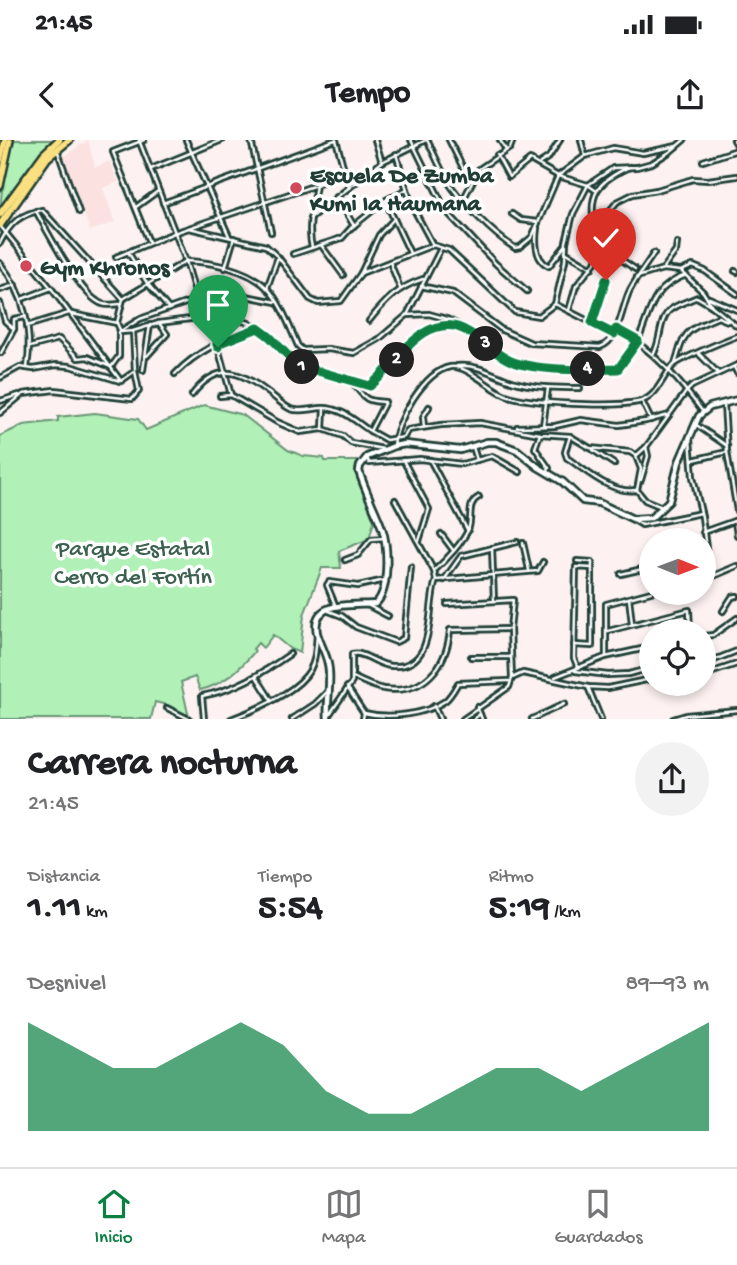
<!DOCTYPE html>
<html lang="es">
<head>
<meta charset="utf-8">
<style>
	:root { --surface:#fff; --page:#f2f2f2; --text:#202124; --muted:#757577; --line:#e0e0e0; --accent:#0b8043 }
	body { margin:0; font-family:"Gochi Hand",sans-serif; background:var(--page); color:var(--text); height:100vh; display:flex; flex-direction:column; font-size:26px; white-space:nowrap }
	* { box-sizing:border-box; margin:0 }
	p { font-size:23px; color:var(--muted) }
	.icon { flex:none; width:38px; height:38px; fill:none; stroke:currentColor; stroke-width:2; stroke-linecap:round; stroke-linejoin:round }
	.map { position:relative; height:579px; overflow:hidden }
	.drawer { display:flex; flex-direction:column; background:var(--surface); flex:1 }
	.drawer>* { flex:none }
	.needle { width:46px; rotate:91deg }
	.buttons { position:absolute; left:639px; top:388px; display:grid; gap:14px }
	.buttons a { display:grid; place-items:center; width:77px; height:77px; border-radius:50%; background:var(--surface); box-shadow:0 4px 10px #0003; font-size:35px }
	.pin { position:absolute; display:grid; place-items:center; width:60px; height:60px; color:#fff; margin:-72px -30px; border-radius:50% 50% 50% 0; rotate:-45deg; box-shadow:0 0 7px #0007 }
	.pin .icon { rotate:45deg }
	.km { position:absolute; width:35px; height:35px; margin:-18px; border-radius:50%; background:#222; color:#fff; font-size:19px; line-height:35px; text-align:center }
	.round { display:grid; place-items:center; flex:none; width:74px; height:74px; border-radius:37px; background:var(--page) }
	.headline { display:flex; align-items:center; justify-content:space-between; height:119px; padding:0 28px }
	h1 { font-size:38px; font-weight:700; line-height:52px }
	.stats { display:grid; grid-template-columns:repeat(3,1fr); gap:10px; height:119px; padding:7px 28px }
	.stats div { display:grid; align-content:center }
	.stats b { font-size:35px; font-weight:700 }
	.stats small { font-size:19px; font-weight:400 }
	.stats p { font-size:19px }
	.chart { height:196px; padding:14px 28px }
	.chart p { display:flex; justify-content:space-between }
	.chart svg { width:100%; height:126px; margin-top:7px; fill:var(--accent); opacity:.7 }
	.status { display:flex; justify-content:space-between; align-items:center; height:49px; padding:0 35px; background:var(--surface); direction:ltr }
	.status svg { height:19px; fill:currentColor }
	header { display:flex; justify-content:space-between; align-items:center; height:91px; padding:0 28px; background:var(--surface); font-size:32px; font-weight:700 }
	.tabs { display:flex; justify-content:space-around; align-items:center; height:98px; border-top:2px solid var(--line); background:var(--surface); font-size:19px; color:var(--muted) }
	.tabs a { display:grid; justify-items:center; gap:4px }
	.tabs .selected { color:var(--accent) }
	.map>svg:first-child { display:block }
	.built { fill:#fbe2e0 }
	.green { fill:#b1f0b7; stroke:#689676; stroke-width:2 }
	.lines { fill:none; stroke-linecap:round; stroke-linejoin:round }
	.street-casing { stroke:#1f3d34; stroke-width:8 }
	.secondary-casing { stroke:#1f3d34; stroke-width:10 }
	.primary-casing { stroke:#1f3d34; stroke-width:10 }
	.highway-casing { stroke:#1f3d34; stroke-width:11 }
	.street { stroke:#fff; stroke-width:2.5 }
	.secondary { stroke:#fff; stroke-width:4.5 }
	.primary { stroke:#fbe080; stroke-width:5 }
	.highway { stroke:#fbe080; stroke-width:6 }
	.route-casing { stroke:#fff; stroke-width:14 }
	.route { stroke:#0b8043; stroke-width:9 }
	.poi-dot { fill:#d1495b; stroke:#fff; stroke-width:2.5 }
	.labels { text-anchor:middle; stroke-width:7; stroke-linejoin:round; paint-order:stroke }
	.poi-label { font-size:24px; font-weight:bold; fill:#1f3d34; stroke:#fff; text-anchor:start }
	.park-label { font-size:24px; fill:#3c614e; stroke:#fff }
</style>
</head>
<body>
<div class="status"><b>21:45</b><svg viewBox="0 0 49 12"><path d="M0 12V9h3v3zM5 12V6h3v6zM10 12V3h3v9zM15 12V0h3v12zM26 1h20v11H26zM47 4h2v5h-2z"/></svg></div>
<header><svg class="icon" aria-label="back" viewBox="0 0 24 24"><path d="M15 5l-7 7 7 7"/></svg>Tempo<svg class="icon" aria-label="share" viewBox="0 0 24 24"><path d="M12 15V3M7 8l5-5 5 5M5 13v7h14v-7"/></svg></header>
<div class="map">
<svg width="737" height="579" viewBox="0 0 737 579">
	<rect width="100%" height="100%" fill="#fdf2f1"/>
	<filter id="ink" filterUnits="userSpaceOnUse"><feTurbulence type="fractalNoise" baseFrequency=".0143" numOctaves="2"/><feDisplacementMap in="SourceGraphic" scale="14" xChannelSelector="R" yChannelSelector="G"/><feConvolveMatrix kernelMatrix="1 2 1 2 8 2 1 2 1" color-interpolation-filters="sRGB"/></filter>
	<g filter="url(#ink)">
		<path class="built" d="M88,0L95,27L110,21L118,42L103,48L115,82L90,91L63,17Z"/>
		<g class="green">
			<path d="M11,0H57L0,71L4,26Z"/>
			<path d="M204,265L243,275L288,310L303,316L324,318L325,321H360L357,332L374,381L369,399L339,411L341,428H322L304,475L300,513L290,509L273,495L263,508L258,503L253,509L255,511C240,529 223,545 200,550L195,537L181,542L189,578L167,565L155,562L151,579H0V296L23,285L58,281V277L95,273L138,279L146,290Z"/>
		</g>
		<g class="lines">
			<g class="street-casing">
				<g id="street">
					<path d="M139,0L186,121L197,159"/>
					<path d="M144,0L113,12L149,102"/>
					<path d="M186,0L229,96"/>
					<path d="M251,0L271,92"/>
					<path d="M336,0L349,48"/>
					<path d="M375,0L382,22"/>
					<path d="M411,0L446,71L496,124L527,151"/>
					<path d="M427,0C434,13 440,28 447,40C460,61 494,95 515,108L520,107L532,97L558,36L585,16L613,8L643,13L677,6"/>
					<path d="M449,0L466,34L449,40"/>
					<path d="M500,0L506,10"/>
					<path d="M581,0L585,16"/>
					<path d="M734,0L737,5"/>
					<path d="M58,12L79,72"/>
					<path d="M396,14L412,66L433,105"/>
					<path d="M497,15L509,37L530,20L558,36L588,45L595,50"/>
					<path d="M703,21L737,10"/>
					<path d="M540,23L549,17L560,0"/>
					<path d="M151,29L222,0"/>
					<path d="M337,57L354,86"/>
					<path d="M463,60L479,29L510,8L513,0"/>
					<path d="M386,62L410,113"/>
					<path d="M163,63L335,0"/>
					<path d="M136,67L158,51"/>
					<path d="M36,71C47,91 82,159 103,164C108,166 115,164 120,164"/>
					<path d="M512,74L521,80L538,82"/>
					<path d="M310,78L382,22L426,0"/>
					<path d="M1,87L51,148L121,241L135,231"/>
					<path d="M189,88L266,106L278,117L310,159L318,163L341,161L361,133L379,95L394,79"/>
					<path d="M537,88C535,102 535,120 549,126L565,106"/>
					<path d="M597,95L606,75L617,62L633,54L657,50L693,39L708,40L737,36"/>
					<path d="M0,103C10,83 20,74 42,70L123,159"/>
					<path d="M321,105L343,135"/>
					<path d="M312,107C307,88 313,64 316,45"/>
					<path d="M606,109L635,129"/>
					<path d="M128,112L147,143L169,169"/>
					<path d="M565,112L592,128"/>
					<path d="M293,114L342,98L351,88L386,60L407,49"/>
					<path d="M116,117L174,93L316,45L346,32"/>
					<path d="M390,122L400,148"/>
					<path d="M0,123C24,153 33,190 27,228"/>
					<path d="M225,128L234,98"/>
					<path d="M663,129L676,111L677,103"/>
					<path d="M681,131L693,126L705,131L737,154"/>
					<path d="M735,131L737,132"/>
					<path d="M361,133L433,105L449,110L515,172L539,176L555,164L565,121L566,102L573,74L588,45L613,28L637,27L652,23L671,11L684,0"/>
					<path d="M637,137L663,129L681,131L703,152L712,166L737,186"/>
					<path d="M421,146L453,153L502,190L531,203L600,207C620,200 621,168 630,150C637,137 646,125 654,113"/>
					<path d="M267,148L278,117"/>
					<path d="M0,150L15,145"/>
					<path d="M709,158L737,170"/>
					<path d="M22,159L51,148"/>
					<path d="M123,159L186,121C212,122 248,129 267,148C281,162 290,188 298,206L303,210L328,209L354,213L379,199L407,175L429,174L447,179L468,190L497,212L517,223L558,228L618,229C625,220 633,211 638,201C651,170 651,148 686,135"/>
					<path d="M123,159L117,183L121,192L133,191L159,183L198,178H233L249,183L270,197L297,225L370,246L425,192L441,187L459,186"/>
					<path d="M0,163L5,181L14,189"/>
					<path d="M555,164L614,194"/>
					<path d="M569,170L576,146L606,109C599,103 598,99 596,90C586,55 598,41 629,27"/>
					<path d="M72,174L117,183"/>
					<path d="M407,175L441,108"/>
					<path d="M369,181C385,161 398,147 423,139"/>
					<path d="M592,183L606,140"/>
					<path d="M27,186L69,173"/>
					<path d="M616,189C653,209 678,239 703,272"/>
					<path d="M217,204L231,255"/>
					<path d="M30,207L59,199L78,218L87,217L111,227L119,216V192L140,179L197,159L221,156H246L276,162"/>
					<path d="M1,213L14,189V179L25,177"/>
					<path d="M654,213C661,201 659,179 670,170C677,164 689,161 697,157L712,166"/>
					<path d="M699,214L718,233"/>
					<path d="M147,216L167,194L159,183"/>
					<path d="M675,224C685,190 685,191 718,177L728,181"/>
					<path d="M457,226C479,224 494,236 515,242C536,248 558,248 580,248"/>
					<path d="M734,227L737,233"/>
					<path d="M143,230L150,185"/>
					<path d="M175,234C197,211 226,198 256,188"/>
					<path d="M0,238L20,227L33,229L56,225L70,226L120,241"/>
					<path d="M352,242C366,259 364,261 385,262L370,291L386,300L404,297L408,290L441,285L480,283L540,294L570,296L590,308L630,312L636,316"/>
					<path d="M192,255C220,218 243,233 274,257C279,261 285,267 291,269C300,273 313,268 323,268C342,268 355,281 370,291"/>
					<path d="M220,256L231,255L277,282L300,292L323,289L343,296L351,303L383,309"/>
					<path d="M0,261L19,255"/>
					<path d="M642,261L651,280"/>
					<path d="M724,264L727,312L737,371"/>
					<path d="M0,273L23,254L54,250L132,259L139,251L135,231L133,191"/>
					<path d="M695,284L727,306"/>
					<path d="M543,286L548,248"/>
					<path d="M424,287L423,277L429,267"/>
					<path d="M517,287L555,286L581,280L619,285L646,281L669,275"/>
					<path d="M323,289L324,268"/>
					<path d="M540,294L535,308L549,328L548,331"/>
					<path d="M570,296L565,312L567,318C587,331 611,354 636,350"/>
					<path d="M690,299L693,337L702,377L710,439"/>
					<path d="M394,306C396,281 424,232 450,227C466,224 490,249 506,255C530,264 613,267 638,262C658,258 661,237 674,225C682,218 726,200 737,196"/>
					<path d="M473,307L477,320"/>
					<path d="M593,310L614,324"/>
					<path d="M367,317L369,323L420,319L462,324L492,316L520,332"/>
					<path d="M403,320L429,369L419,401"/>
					<path d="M430,320L468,391"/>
					<path d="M693,320L727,312"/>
					<path d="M641,340L648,316L646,307"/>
					<path d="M637,350L641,329L636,316L646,307L686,252L692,246L737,225"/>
					<path d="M637,350L645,360L662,367"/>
					<path d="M395,360L434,431L436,440"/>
					<path d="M634,380L642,385L701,373"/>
					<path d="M735,381L737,395"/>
					<path d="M703,392L737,380"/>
					<path d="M441,394L453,410"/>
					<path d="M523,403L529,430"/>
					<path d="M492,408L494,461"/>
					<path d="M345,420L358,415L371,399L384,398"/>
					<path d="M434,431C444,422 465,401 469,387C472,376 467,363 479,357"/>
					<path d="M621,434L651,427"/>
					<path d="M436,440L538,431L543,422"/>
					<path d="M444,440L461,416L517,402"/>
					<path d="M704,440L737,426"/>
					<path d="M629,458L632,484"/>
					<path d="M447,464L513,460L510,489L512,538L509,547L463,579"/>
					<path d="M369,466L388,476"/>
					<path d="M336,467L327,445L329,442L358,446L385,440"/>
					<path d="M329,471L342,476L356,487L396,502L404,498L411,427"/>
					<path d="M723,471L732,457L737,456"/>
					<path d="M608,491L689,470L690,492"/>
					<path d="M704,496L713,495L737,478"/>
					<path d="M574,505L592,506V422L577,421"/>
					<path d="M606,515V464L651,452"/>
					<path d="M471,517H510"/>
					<path d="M704,524L737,511"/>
					<path d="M578,528L574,518L576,427L592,428"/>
					<path d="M575,531L608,535L629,534L651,528"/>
					<path d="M704,535L737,524"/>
					<path d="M256,536L271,560"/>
					<path d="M353,537C363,542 373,547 384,549C424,555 447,526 450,490L510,489"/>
					<path d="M555,537L605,517L651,507"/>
					<path d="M512,538L523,533L588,547L608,548L651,539"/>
					<path d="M347,547L364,573L363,579"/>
					<path d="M588,547L601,579"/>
					<path d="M434,566L440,579"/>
					<path d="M477,567L482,579"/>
					<path d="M167,568L189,579"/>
					<path d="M364,573C388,579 424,575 445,561C451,556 454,550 458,543L509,541"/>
					<path d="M329,575L352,542V514C365,511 378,526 392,526C438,529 426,468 436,440"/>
					<path d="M204,579L202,556C235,550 263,533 290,514"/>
					<path d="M231,579C255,570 305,550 313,523C316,515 316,504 317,495"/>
					<path d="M292,579L315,564L328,551"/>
					<path d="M474,579L480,574"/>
					<path d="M532,579L564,564"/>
					<path d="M673,579L686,575L737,570"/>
				</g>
			</g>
			<g class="secondary-casing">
				<path id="secondary" d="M328,579C326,561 332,542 328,524C326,513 320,504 317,493C310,459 354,466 375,464C390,452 388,406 382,388C375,369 365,351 359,331L360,326L367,317L394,306L405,304L460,310L487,302H496L517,310L538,327L563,342L583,361L599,363L633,379L651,378L669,361L679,322L699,276L710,267L737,260"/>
			</g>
			<g class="primary-casing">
				<g id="primary">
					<path d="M0,21L5,0"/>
					<path d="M0,46L10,0"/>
				</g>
			</g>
			<g class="highway-casing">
				<g id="highway">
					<path d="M0,74L44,14L59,0"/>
					<path d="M0,85L47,18L69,0"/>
				</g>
			</g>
			<use href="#street" class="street"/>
			<use href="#secondary" class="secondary"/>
			<use href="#primary" class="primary"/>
			<use href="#highway" class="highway"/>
		</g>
	</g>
	<g class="lines" filter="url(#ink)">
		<g class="route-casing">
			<path id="route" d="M218,207L217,204L258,188L270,197L297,225L370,246C389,231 403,206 424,193C466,167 485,216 520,224C551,231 587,230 618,229L638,201L616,189L614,194L592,183L606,140"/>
		</g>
		<use href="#route" class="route"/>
	</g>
	<g class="poi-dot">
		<circle cx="296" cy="48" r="7"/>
		<circle cx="26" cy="126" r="7"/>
	</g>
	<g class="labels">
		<g class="poi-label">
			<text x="310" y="42">Escuela De Zumba<tspan x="310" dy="28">Kumi Ia Haumana</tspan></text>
			<text x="40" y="134">Gym Khronos</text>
		</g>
		<g class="park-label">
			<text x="133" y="415">Parque Estatal<tspan x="133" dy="28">Cerro del Fortín</tspan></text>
		</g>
	</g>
</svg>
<div class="buttons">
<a><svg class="needle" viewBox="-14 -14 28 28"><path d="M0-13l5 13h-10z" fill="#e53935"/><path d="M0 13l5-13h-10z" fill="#757577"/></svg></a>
<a><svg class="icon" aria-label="locate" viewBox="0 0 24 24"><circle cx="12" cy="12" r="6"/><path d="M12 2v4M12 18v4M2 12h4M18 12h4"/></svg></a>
</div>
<div class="pin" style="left:218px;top:207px;background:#1e9e55"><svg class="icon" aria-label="arrive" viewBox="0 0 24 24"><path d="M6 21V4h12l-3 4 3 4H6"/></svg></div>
<div class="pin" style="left:606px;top:140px;background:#d93025"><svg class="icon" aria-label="check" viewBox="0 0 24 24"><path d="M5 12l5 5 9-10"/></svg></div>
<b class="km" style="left:302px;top:227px">1</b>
<b class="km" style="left:397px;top:220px">2</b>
<b class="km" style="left:486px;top:204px">3</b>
<b class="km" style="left:588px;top:229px">4</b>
</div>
<section class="drawer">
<div class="headline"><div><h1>Carrera nocturna</h1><p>21:45</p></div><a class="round"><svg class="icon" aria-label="share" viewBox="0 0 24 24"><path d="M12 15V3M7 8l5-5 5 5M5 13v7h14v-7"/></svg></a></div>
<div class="stats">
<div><p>Distancia</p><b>1.11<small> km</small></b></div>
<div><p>Tiempo</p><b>5:54</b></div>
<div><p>Ritmo</p><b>5:19<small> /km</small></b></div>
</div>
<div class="chart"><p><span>Desnivel</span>89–93 m</p>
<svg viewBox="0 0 160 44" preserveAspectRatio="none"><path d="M0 44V6L10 14L20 22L30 22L40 14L50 6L60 14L70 30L80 38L90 38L100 30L110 22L120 22L130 30L140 22L150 14L160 6V44z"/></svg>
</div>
</section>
<nav class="tabs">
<a class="selected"><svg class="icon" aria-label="home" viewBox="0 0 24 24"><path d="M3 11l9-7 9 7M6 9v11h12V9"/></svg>Inicio</a>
<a><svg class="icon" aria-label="map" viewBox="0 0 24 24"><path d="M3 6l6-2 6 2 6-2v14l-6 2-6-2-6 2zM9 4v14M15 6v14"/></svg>Mapa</a>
<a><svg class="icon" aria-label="saved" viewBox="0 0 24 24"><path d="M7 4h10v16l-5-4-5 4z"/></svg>Guardados</a>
</nav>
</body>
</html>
